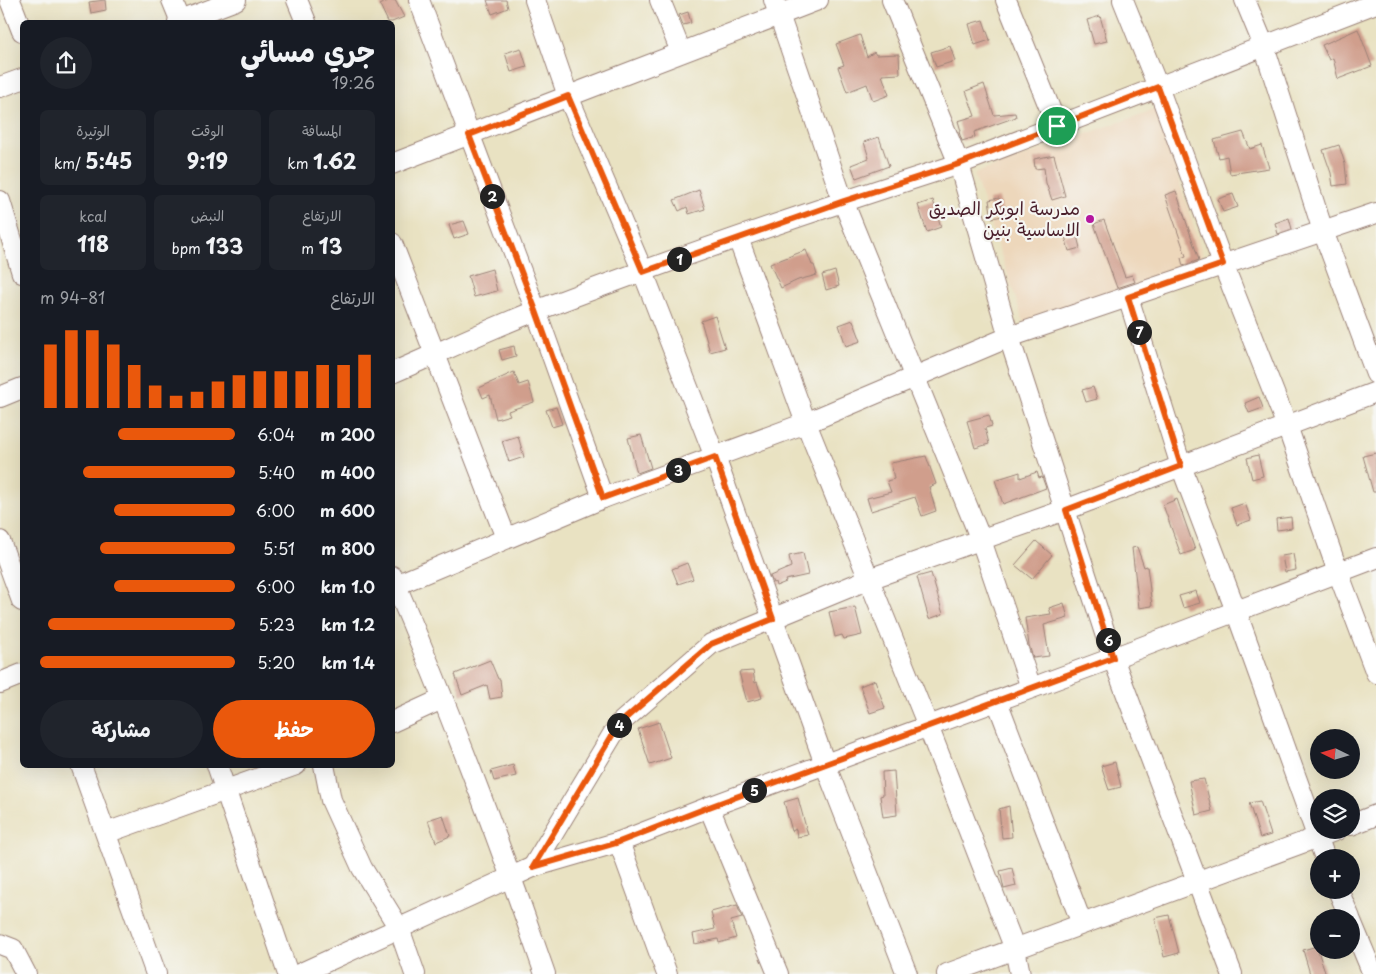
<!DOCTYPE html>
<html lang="ar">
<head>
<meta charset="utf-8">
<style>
	:root { --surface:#171b24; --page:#20242c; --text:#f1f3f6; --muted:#9ea1a6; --accent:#ea580c }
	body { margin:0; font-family:"Playpen Sans","Playpen Sans Arabic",sans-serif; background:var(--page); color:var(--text); direction:rtl; height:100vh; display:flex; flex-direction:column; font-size:19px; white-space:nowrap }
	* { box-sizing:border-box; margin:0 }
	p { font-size:16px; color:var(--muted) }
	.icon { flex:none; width:28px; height:28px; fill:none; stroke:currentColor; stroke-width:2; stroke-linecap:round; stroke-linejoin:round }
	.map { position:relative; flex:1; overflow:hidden; direction:ltr }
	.side { position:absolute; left:20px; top:20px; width:375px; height:748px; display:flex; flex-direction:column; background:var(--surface); border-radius:8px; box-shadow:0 5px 20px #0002; direction:rtl }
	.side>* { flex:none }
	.needle { width:32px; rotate:275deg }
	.buttons { position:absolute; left:1310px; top:729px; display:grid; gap:10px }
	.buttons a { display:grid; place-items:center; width:50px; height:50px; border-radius:50%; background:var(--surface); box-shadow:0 5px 20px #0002; font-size:25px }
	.pin { position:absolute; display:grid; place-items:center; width:42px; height:42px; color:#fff; margin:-21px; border:2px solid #fff; border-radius:50%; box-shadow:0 1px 5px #0007 }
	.km { position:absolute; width:25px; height:25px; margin:-12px; border-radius:50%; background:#222; color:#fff; font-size:14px; line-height:25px; text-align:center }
	.round { display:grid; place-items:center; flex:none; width:52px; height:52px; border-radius:26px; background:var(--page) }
	.head { display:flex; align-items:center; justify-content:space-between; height:85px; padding:0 20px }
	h1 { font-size:28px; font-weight:700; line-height:38px }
	.stats { display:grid; grid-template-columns:repeat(3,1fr); gap:8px; height:85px; padding:5px 20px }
	.stats div { display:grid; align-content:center; border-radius:8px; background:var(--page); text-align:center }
	.stats b { font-size:21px; font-weight:700 }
	.stats small { font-size:14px; font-weight:400 }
	.stats p { font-size:14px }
	.chart { height:140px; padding:10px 20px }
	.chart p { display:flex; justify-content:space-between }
	.chart svg { width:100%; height:90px; margin-top:5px; stroke:var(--accent); stroke-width:6 }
	.primary-button { display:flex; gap:10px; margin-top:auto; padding:10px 20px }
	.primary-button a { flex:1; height:58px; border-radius:30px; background:var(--accent); color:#fff; font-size:20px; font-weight:700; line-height:58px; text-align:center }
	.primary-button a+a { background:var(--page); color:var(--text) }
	ul { padding:0 20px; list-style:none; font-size:16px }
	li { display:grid; grid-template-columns:80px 60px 1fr; align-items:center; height:38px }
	li i { height:12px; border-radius:6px; background:var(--accent) }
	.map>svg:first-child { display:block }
	.built { fill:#edd7bb }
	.building { fill:#d09e8c }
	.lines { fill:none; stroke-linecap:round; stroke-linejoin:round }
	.minor-casing { stroke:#9a8076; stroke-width:22 }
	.minor { stroke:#fff; stroke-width:20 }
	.route-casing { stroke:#fff; stroke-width:10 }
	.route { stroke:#ea580c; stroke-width:6 }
	.poi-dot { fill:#b5179e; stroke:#f6f6f2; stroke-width:2 }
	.labels { text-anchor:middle; stroke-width:4.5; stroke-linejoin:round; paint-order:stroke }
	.poi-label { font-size:18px; fill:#4a1f2b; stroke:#f6f6f2; text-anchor:end }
</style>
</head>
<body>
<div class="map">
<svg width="1376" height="974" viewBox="0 0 1376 974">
	<rect width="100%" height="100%" fill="#f6f6f2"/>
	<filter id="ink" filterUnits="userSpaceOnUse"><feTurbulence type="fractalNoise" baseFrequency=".02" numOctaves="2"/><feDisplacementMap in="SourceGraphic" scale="10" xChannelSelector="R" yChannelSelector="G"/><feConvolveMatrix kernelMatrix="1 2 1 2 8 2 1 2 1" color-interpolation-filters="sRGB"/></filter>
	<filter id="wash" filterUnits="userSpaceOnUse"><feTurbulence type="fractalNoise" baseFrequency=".0096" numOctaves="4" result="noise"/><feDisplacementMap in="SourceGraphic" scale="20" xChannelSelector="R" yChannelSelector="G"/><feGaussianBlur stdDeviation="1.12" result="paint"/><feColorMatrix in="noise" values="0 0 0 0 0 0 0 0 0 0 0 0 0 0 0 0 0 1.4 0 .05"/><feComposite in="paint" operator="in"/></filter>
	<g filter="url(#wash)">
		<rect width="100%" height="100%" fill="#e9e2c2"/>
		<path class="built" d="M1156,109L1205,263L1025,326L974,174Z"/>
		<g id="blocks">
			<g class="building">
				<path d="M105,0L106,10L91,13L89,2Z"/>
				<path d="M389,0H395L404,17L392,22H388L380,5Z"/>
				<path d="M487,0H506L508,8L492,14Z"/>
				<path d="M688,12L691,23L683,25L679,15Z"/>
				<path d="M1100,16L1107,41L1094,44L1087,20Z"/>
				<path d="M983,20L990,40L975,45L969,24Z"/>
				<path d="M1358,29L1372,66L1338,79L1333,58L1329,60L1322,45Z"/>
				<path d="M860,35L867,57L874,52L876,55L899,54L900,74L882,75L889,95L873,101L867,84L847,92L838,67L844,65L836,44Z"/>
				<path d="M950,46L955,61L936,67L931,52Z"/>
				<path d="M521,48L527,67L511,72L505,53Z"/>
				<path d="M984,84L994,115L1015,113L1016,117L974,132L975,137L962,141L959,132L961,131L958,121L975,116L966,91Z"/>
				<path d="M1243,132L1250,149L1262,145L1269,168L1230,174L1227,156L1219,158L1214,140Z"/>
				<path d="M879,137L889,166L856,178L851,165L869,158L864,142Z"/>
				<path d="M1339,145L1345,164L1347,184L1333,186L1331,173L1323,150Z"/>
				<path d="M1054,155L1065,196L1052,200L1046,183L1044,168L1035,169L1034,159Z"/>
				<path d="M699,190L705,209L689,214L687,207L679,211L674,200Z"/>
				<path d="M1176,191L1199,260L1183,266L1181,258L1186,256L1165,195Z"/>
				<path d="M1233,194L1238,207L1223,212L1218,199Z"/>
				<path d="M999,198L1003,216L992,218L989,200Z"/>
				<path d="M933,200L941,227L927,232L918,205Z"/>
				<path d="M1289,218L1292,229L1278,234L1275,223Z"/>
				<path d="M1104,220L1125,277L1132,275L1135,282L1117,288L1094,224Z"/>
				<path d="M464,221L469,234L454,239L449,225Z"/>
				<path d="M1076,232L1080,248L1069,251L1065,236Z"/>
				<path d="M806,250L812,265H814L817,275L798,280L781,288L770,264Z"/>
				<path d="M492,269L497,291L474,297L468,276Z"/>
				<path d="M835,271L839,286L826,290L822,275Z"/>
				<path d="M715,316L725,348L710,352L701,321Z"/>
				<path d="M853,320L861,341L846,346L839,325Z"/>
				<path d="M514,346L516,356L502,360L499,350Z"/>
				<path d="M514,372L519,385L528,382L534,402L508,411L510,415L496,419L490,395L483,398L479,388Z"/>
				<path d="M1093,387L1097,399L1086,402L1082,390Z"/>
				<path d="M1259,397L1263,408L1249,413L1245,403Z"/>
				<path d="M556,407L562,424L552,427L546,410Z"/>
				<path d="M989,415L992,426L985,428L989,444L975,448L967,421Z"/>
				<path d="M641,435L651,468L637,473L628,438Z"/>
				<path d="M518,436L524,457L509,462L502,441Z"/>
				<path d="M1376,453V492H1373L1363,456Z"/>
				<path d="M1258,455L1263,476L1252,479L1247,458Z"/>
				<path d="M926,456L936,484L929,487L936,511L922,516L915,497L871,511L867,498L891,492L887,481L894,479L891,463Z"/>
				<path d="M1020,472V478L1037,472L1039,478L1042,477L1046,488L1003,504L995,480Z"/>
				<path d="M1177,499L1195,550L1181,555L1163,505Z"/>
				<path d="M1245,503L1251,520L1237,525L1231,508Z"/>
				<path d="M1291,517L1292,528L1277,530L1276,519Z"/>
				<path d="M1036,541L1052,555L1032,579L1015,565Z"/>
				<path d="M1137,547L1144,567L1147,566L1152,606L1139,608L1132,548Z"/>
				<path d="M803,553L808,575L785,580L786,582L776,586L775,582L773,583L770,576L791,567L789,556Z"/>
				<path d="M1293,554L1296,570L1285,572L1282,556Z"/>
				<path d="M687,563L693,579L678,584L672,569Z"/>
				<path d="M931,573L943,614L929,619L917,577Z"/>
				<path d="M1196,591L1200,603L1183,608L1179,596Z"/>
				<path d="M1064,603L1068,618L1044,625L1049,656L1033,658L1029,645L1025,618L1051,614L1049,608Z"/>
				<path d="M855,607L862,635L844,639L842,635L835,637L829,612Z"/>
				<path d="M490,660L498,679H500L502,697L490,699L487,685L462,695L455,674Z"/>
				<path d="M753,671L755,683L757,682L762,698L747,702L739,672Z"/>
				<path d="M875,680L885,708L870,713L860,686Z"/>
				<path d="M659,722L671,758L650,765L638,729Z"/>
				<path d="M1115,762L1121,787L1109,790L1101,766Z"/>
				<path d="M513,765L516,776L494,781L491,771Z"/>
				<path d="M894,771L897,815L883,817L880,796L883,795L882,772Z"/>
				<path d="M1204,779L1212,811L1196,815L1189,781Z"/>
				<path d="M798,798L808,835L797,837L796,829L792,831L784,802Z"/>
				<path d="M1260,801L1271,835L1260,838L1249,803Z"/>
				<path d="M1009,806L1012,837L1002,838L999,809Z"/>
				<path d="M443,815L450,836L436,842L428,820Z"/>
				<path d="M1012,868L1016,886L1004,889L1000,871Z"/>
				<path d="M737,905L742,918L731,921L736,938L719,943L718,939L695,944L693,934L715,929L711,912Z"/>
				<path d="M1169,915L1179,953L1164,957L1155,918Z"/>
				<path d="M1317,946L1320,957L1326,974H1310L1303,950Z"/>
			</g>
		</g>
	</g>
	<g filter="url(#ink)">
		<use href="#blocks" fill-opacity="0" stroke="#9a8076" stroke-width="1"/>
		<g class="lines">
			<g class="minor-casing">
				<g id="minor">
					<path d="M10,0L22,31"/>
					<path d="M172,0L181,22"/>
					<path d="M297,0L306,22"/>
					<path d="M419,0L536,311L603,498"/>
					<path d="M535,0L568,96L643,272L715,457L825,764L907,974"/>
					<path d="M660,0L681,52"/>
					<path d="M774,0L843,201L981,540L1031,688"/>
					<path d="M892,0L959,164L1376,3"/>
					<path d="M1006,0L1057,126"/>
					<path d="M1123,0L1158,87L1223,264L1287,426L1338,572L1376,673"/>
					<path d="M1245,0L1264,46L1323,231L1376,374"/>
					<path d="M178,22L236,0"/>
					<path d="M0,87L22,79"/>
					<path d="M392,164L818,0"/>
					<path d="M0,201L22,273"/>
					<path d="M738,238L806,423L928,726L1015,949L1020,974"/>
					<path d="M392,243L506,538"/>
					<path d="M1128,297L1181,466L1236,611L1325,858"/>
					<path d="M392,373C441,352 489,329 538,310C677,257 818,209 959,164L1009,337L1113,658L1232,974"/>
					<path d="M0,397L22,388"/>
					<path d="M0,541L22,601"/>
					<path d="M392,576C448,706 499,840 545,974"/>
					<path d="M396,585L603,498L806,423L1009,337L1376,213"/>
					<path d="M0,683L22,674"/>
					<path d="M997,701L1082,924"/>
					<path d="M392,722L442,699"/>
					<path d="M81,765L156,974"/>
					<path d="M217,765L288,974"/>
					<path d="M324,765L331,800L362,868L399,928L415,974"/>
					<path d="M709,807L778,974"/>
					<path d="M1351,825L1376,815"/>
					<path d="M106,833L296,765"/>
					<path d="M619,842L667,974"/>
					<path d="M533,867L619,724L711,644L869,579L1065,510L1376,392"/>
					<path d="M1338,890L1350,918"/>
					<path d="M1351,921L1373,974"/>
					<path d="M0,944L13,949L26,974"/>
					<path d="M299,974L533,867L619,842L709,807L1113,658L1376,558"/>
					<path d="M947,974L1337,830"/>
				</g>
			</g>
			<use href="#minor" class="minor"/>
		</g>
	</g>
	<g class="lines" filter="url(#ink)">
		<g class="route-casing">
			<path id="route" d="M1158,87L1223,264L1128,297L1181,466L1066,510L1113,658L709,807L619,842L533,867L619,724L711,644L773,619L715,457L603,498L536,311L469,135L568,96L643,272L844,201L959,164Z"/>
		</g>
		<use href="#route" class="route"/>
	</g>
	<circle class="poi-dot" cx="1090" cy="219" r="5"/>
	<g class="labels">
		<g class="poi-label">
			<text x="1080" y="215">مدرسة ابوبكر الصديق<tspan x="1080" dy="21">الاساسية بنين</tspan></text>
		</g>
	</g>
</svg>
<div class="buttons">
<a><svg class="needle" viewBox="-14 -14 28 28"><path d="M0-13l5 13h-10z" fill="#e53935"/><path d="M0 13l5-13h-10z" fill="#9ea1a6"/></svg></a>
<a><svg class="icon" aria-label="layers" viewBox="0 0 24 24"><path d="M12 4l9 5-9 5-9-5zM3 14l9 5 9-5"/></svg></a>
<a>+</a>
<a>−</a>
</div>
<div class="pin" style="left:1057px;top:126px;background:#1e9e55"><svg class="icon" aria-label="arrive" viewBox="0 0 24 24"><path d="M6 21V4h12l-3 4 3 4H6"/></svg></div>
<b class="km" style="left:679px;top:259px">1</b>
<b class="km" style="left:492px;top:196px">2</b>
<b class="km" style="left:678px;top:470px">3</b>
<b class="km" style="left:619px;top:725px">4</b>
<b class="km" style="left:754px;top:790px">5</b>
<b class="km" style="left:1108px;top:640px">6</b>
<b class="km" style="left:1139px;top:332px">7</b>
<section class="side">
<div class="head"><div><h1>جري مسائي</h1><p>19:26</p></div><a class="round"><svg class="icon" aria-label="share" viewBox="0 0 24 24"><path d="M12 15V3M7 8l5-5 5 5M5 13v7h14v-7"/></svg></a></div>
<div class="stats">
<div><p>المسافة</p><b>1.62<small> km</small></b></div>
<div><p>الوقت</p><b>9:19</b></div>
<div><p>الوتيرة</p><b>5:45<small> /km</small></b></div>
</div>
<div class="stats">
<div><p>الارتفاع</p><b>13<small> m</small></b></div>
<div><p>النبض</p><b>133<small> bpm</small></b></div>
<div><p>kcal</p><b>118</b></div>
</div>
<div class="chart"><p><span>الارتفاع</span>81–94 m</p>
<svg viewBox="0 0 160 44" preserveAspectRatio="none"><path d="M5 44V13M15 44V6M25 44V6M35 44V13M45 44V23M55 44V33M65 44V38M75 44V36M85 44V31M95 44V28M105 44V26M115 44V26M125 44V26M135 44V23M145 44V23M155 44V18"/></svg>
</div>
<ul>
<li><b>200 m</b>6:04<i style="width:60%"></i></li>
<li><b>400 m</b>5:40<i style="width:78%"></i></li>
<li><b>600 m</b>6:00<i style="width:62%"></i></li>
<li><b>800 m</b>5:51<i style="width:69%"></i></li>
<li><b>1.0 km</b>6:00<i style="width:62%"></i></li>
<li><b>1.2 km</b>5:23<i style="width:96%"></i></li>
<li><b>1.4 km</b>5:20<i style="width:100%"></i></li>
</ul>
<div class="primary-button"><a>حفظ</a><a>مشاركة</a></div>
</section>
</div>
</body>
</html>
